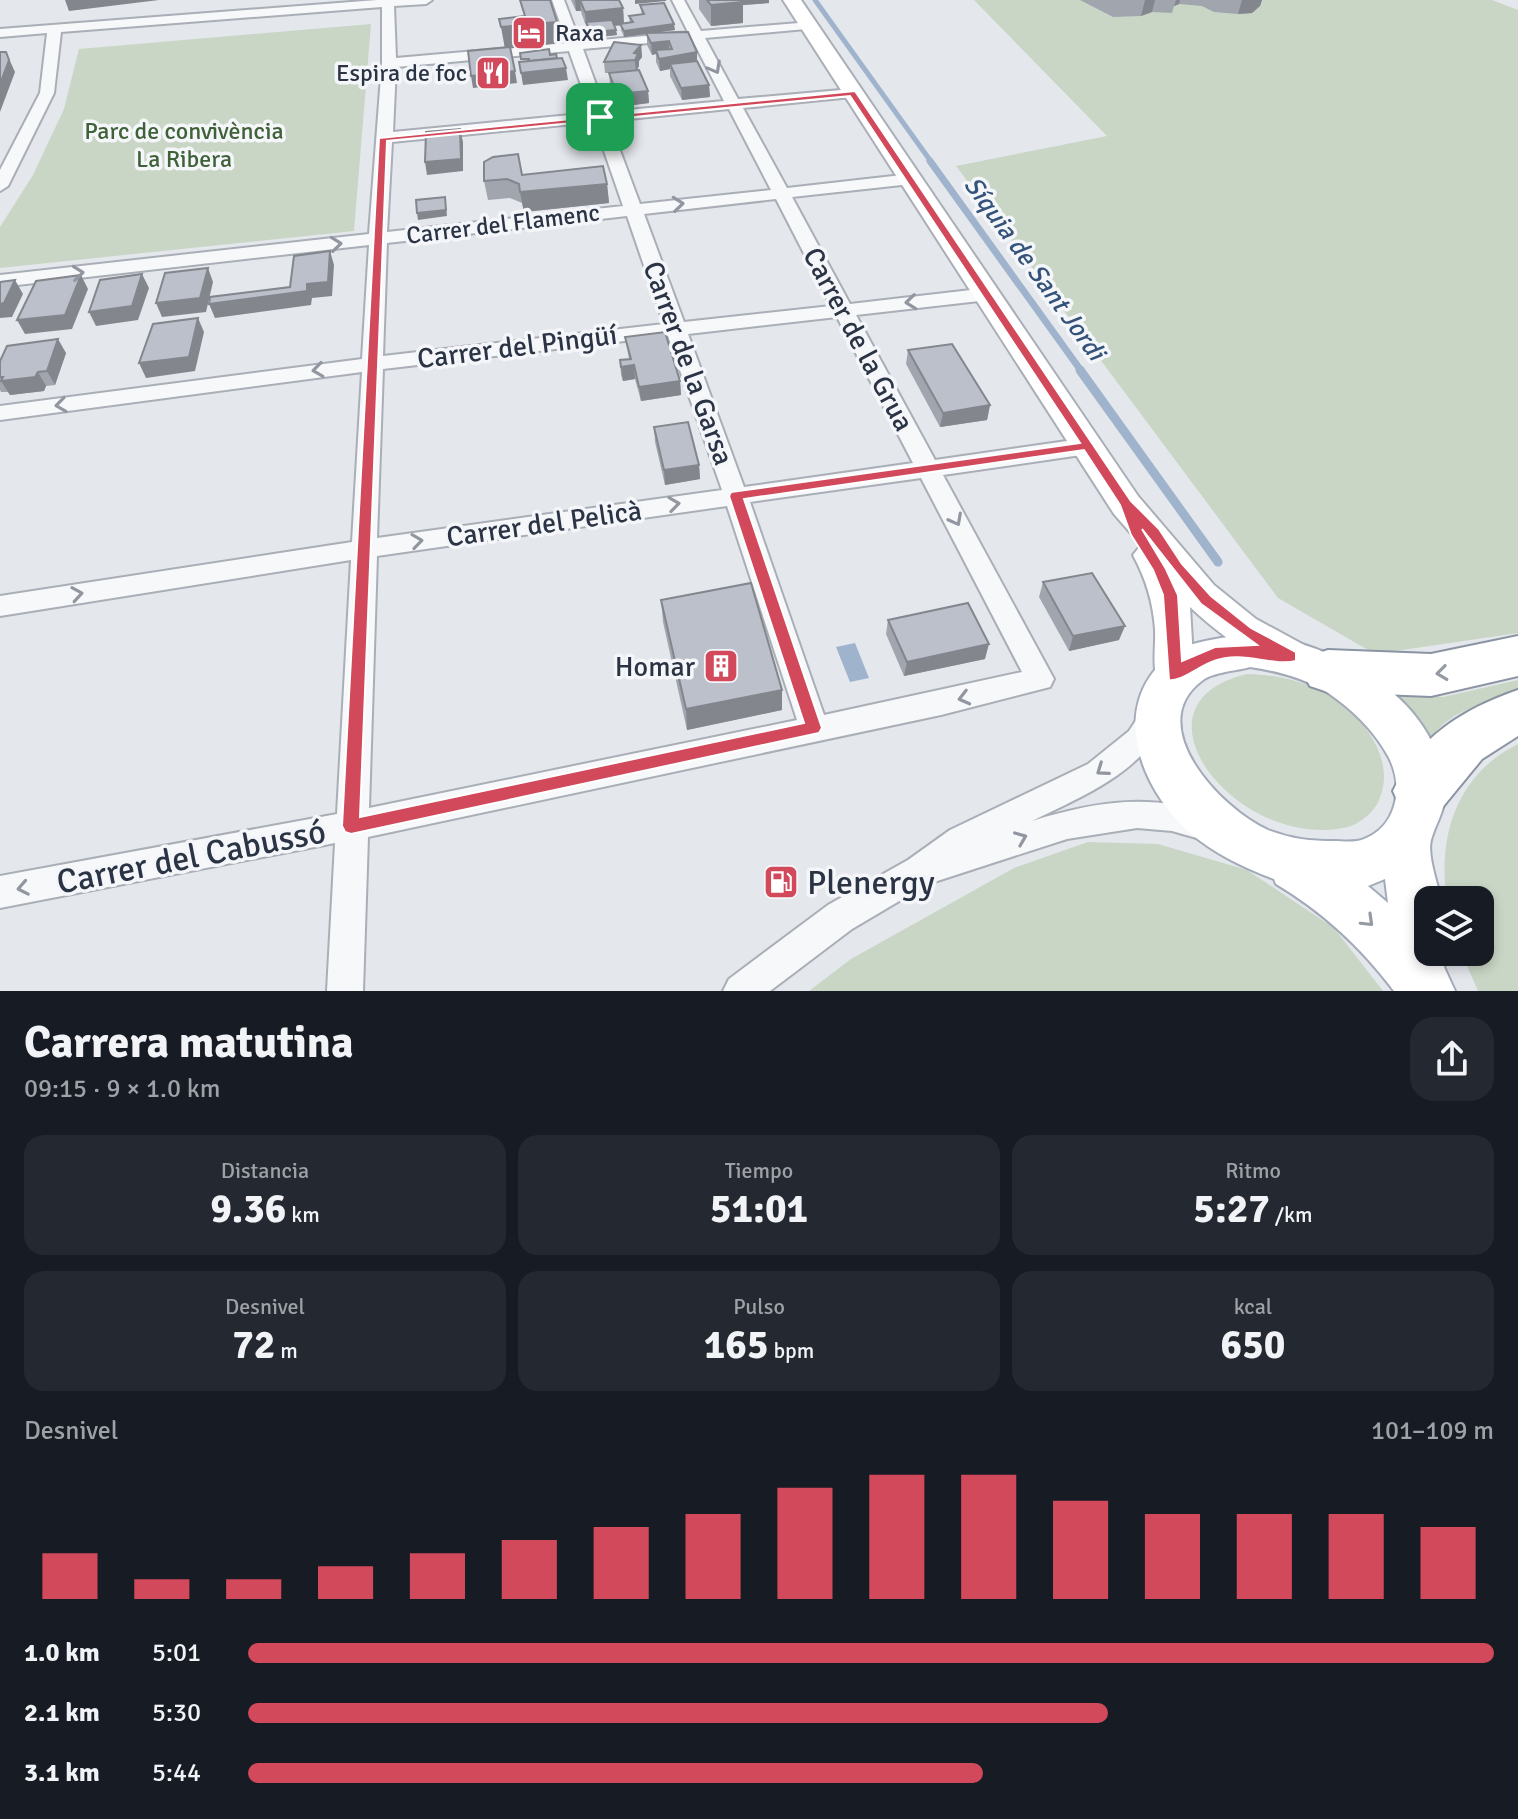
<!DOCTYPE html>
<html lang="es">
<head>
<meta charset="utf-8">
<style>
	:root { --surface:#171b24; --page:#242831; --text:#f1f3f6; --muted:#9ea1a6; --accent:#d1495b }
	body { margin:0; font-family:Signika,sans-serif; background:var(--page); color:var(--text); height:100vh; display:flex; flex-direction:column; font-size:30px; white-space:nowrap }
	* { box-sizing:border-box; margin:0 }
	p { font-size:26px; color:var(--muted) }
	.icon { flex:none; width:44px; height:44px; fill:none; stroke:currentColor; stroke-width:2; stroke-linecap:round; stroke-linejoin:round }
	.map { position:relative; height:991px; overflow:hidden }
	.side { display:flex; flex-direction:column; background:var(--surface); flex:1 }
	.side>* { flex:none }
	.controls { position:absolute; left:1414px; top:886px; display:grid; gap:16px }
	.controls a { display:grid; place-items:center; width:80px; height:80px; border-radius:16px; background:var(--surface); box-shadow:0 4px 12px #0003; font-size:40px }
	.pin { position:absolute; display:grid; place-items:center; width:68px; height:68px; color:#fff; margin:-34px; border-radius:16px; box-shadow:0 4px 12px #0006 }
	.round { display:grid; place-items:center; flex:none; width:84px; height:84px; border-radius:24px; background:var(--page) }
	.overview { display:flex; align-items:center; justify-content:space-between; height:136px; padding:0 24px }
	h1 { font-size:44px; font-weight:800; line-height:60px }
	.stats { display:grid; grid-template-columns:repeat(3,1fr); gap:12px; height:136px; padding:8px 24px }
	.stats div { display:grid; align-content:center; border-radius:20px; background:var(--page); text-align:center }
	.stats b { font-size:40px; font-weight:800 }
	.stats small { font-size:22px; font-weight:400 }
	.stats p { font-size:22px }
	.chart { height:224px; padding:16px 24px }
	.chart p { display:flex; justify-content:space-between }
	.chart svg { width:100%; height:144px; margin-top:8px; stroke:var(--accent); stroke-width:6 }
	ul { padding:0 24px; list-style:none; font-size:26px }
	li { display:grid; grid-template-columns:128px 96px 1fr; align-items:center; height:60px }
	li i { height:20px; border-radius:10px; background:var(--accent) }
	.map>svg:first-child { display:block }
	.green { fill:#c9d6c5 }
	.water { fill:#9fb4cc }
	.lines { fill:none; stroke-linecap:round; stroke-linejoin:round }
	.stream-far2 { stroke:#9fb4cc; stroke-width:5 }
	.stream-far1 { stroke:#9fb4cc; stroke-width:7 }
	.stream { stroke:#9fb4cc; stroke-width:9 }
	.street-casing { stroke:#a9aeb7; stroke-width:4 }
	.secondary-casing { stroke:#a9aeb7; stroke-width:4 }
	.primary-casing { stroke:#a3abb8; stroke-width:4 }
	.highway-casing { stroke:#8b94a3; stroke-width:4 }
	.street { fill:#f7f8fa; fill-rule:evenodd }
	.secondary { fill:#fff; fill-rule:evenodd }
	.primary { fill:#fff; fill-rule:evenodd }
	.highway { fill:#fff; fill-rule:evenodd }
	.wall { fill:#a1a5ae }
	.shaded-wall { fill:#83868d }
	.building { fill:#bbc0ca; stroke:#83868d; stroke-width:2 }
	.oneway { stroke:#9196a0 }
	.oneway2 { stroke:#959aa2 }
	.route { fill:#d1495b; stroke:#fff; stroke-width:2; fill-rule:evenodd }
	.labels { text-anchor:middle; stroke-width:7; stroke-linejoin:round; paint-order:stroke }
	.far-poi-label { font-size:24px; fill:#2b3445; stroke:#f4f6f9; text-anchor:start }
	.far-park-label { font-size:24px; fill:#3f6138; stroke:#f4f6f9 }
	.far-street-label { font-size:24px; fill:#2b3445; stroke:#f4f6f9 }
	.far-water-label { font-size:26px; font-style:italic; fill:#34527a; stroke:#f4f6f9 }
	.street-label { font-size:28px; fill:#2b3445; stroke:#f4f6f9 }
	.poi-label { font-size:28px; fill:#2b3445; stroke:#f4f6f9; text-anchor:end }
	.near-street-label { font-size:34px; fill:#2b3445; stroke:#f4f6f9 }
	.near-poi-label { font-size:34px; fill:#2b3445; stroke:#f4f6f9; text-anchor:start }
</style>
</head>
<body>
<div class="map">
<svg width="1518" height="991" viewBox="0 0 1518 991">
	<rect width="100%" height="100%" fill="#e4e7ec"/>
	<g class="green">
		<path d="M974,0H1492L1518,10V633L1375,654L1278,598L956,166L1107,136Z"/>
		<path d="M371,24L354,231L0,268V227L33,175L64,109L79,49Z"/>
		<path d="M1247,674C1277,675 1302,680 1328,695C1363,715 1397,760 1379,800C1374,812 1361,823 1348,827C1239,853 1119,704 1247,674Z"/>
		<path d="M1518,680V693C1491,700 1441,713 1430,742L1393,693L1443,697Z"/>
		<path d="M1518,744V991H1478L1461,952H1480V900H1447C1437,836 1457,774 1518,744Z"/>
		<path d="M1088,842L1158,844L1247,870L1334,928L1383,991H809L851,959L1014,868Z"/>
	</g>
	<path class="water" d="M855,643L869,678L850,682L836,647Z"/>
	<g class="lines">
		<path class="stream-far2" d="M815,0L932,163"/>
		<path class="stream-far1" d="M930,161L1082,372"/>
		<path class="stream" d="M1080,370L1218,562"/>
		<g class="street-casing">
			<g id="street">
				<path d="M377,0H432L426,4L394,6L396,58L567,43L552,0H564L580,42L688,32L672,0H684L701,31L811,22V28L806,29L705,38L738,99L852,89L859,93L852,97L743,108L787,188L911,174L919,179L911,184L792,197L850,304L988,288L998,294L988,300L856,315L935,460L1088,438L1096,441L1099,446L1096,451L1088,454L943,475L1054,679L1050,687L941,715L368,837L363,991H327L335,843L0,908V876L337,814L351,560L0,616V596L352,542L362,372L0,420V406L362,359L369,245L0,287V275L369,234L382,63V7L61,32L54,93L8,186L0,191V170L40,93L47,33L0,37V29ZM692,39L724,101L606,112L583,49ZM569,51L591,113L393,132L396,67ZM729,109L771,190L640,204L609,121ZM594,122L623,206L387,232L392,142ZM776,199L831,306L684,322L644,214ZM627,216L664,324L383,356L387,243ZM837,317L913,463L744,487L688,334ZM668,336L722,490L377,538L383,369ZM921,478L1022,672L824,715L750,502ZM727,506L797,720L369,808L377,556Z"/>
				<path d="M1154,705L1164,708L1169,717C1141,773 1085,795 1032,821C1096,801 1154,792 1218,817L1223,827L1218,837L1207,841L1172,831L1137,828L1067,839L928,884L852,929L770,991H723L729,979L828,905L908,860L950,830L1088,764L1129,731L1144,708Z"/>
			</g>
		</g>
		<g class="secondary-casing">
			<path id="secondary" d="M783,0H801L1138,496L1214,585L1256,619L1304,645L1310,656L1304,667L1290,672C1252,659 1219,634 1190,607L1194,675L1188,686L1174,691L1160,686C1151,669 1156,649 1155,629C1153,602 1146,579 1133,555L1141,545L1114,514Z"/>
		</g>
		<g class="primary-casing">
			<path id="primary" d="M1250,633C1333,643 1436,694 1445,788C1447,808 1436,822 1431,840C1427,856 1438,884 1441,900H1428V952H1453L1444,967L1455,991H1394C1361,947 1323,912 1276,884L1274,879C1242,867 1215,854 1189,832C1137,785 1108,701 1173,653C1192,640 1228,638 1250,633ZM1250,667C1277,671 1301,677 1325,691C1350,707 1374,730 1388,756C1404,785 1398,826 1364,839C1355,843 1343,841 1334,841C1310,841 1291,839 1268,830C1221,809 1141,725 1203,680C1214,672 1236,671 1250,667ZM1385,879L1388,903L1368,886Z"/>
		</g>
		<g class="highway-casing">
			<g id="highway">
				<path d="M1518,636V676L1431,696L1328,692L1310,686L1302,671L1310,656L1328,650L1431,654Z"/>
				<path d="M1518,690V736L1482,759L1441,809L1421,816L1401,809L1393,791C1418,737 1463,709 1518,690Z"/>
			</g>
		</g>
		<use href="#street" class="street"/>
		<use href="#secondary" class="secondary"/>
		<use href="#primary" class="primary"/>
		<use href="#highway" class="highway"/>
	</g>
	<g class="wall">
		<path d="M571,0H619L623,8L624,23H630L629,16L642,15L640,5L675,30L651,33L688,32L697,62L709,85L710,97L682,100L670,76V69L660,71L656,62V54L652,55L647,45V34L624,37L621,30V25L614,26L617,35L591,38L582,15L581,11H576Z"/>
		<path d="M699,0H769V3L743,5V23L711,26L699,9Z"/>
		<path d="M1080,0H1262L1260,6L1252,13L1238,14L1214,12L1202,6L1179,4L1174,6L1172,13L1152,12L1141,16L1113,17Z"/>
		<path d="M641,45L642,57L639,61V66L637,70L648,91L649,103L618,107L610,85L609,73H610H605L604,62Z"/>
		<path d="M522,175L607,184L609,203L524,212L522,203L510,198L488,200L484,181Z"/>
		<path d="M625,337L680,381L681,395L641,401L635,379L623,381L621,375L620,360L629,359Z"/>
		<path d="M908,350L990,405L987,420L940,427L906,364Z"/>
		<path d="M66,353L55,385L46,386L44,391L10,395L8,392H1L0,390V361Z"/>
		<path d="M654,427L699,465L700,479L665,485L655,442Z"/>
		<path d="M1043,582L1119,640L1069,651L1039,597Z"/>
		<path d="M661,600L782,690V710L687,730L663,622Z"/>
		<path d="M888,620L985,659L904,676L886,634Z"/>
	</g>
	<g class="shaded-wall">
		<path d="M65,0H159L69,11Z"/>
		<path d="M575,0H580L581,11H576Z"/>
		<path d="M635,0H666V1L635,4Z"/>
		<path d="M721,0H769V3L743,5V23L711,26V5Z"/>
		<path d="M1145,0H1155L1152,12L1141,16Z"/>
		<path d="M1176,0H1180L1179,4L1174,6Z"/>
		<path d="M1242,0H1262L1260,6L1252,13L1238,14Z"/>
		<path d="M623,8L624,25L589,28L586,22L585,12Z"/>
		<path d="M557,22L560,43L505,49L501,27Z"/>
		<path d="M674,24L675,30L624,37V31Z"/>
		<path d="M616,30L617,35L591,38V32Z"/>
		<path d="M669,41V53L656,50V54L652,55L651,43Z"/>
		<path d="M641,45L642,57L639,61V66L636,72L634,53Z"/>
		<path d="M6,52L15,72L0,112V84Z"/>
		<path d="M697,52V64H670V69L660,71L659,59Z"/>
		<path d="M566,68L568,80L523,85L521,73Z"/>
		<path d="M515,71L517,83L473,88L471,76Z"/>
		<path d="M709,85L710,97L682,100L681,88Z"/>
		<path d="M648,91L649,103L618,107L617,94Z"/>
		<path d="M460,129L463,142V171L427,175L425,162Z"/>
		<path d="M607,184L609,203L524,212L520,192Z"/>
		<path d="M445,197L447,216L418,220L417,213Z"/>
		<path d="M330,251L334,265L332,296L312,298L311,305L215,318L209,304L307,284Z"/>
		<path d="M208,268L213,282L206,312L162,317L156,303Z"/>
		<path d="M142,274L149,288L138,320L96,326L89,312Z"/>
		<path d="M81,275L88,289L72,329L25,334L17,320Z"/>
		<path d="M15,280L23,294L12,317L0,318V304Z"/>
		<path d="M198,318L204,332L195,371L146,378L139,363Z"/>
		<path d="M58,339L66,353L55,385L47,371Z"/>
		<path d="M634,365L635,379L623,381L621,367Z"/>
		<path d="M38,372L46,386L44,391L10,395L1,381Z"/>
		<path d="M680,381L681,395L641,401L639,387Z"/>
		<path d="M990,405L987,420L940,427L943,413Z"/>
		<path d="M699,465L700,479L665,485L664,470Z"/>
		<path d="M1125,626L1119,640L1069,651L1073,636Z"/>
		<path d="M989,644L985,659L904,676L907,662Z"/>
		<path d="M782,690V710L687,730L686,709Z"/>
	</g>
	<g class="building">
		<path d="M520,0H550L557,22L501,27L499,19L525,16Z"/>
		<path d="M580,0H619L623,8L585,12Z"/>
		<path d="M707,0H741L743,2L711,5Z"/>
		<path d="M664,3L674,24L624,31L620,24L633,22L629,16L644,14L640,5Z"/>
		<path d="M612,20L616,30L591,32L586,22Z"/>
		<path d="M688,32L697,52L659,59L656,50L672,49L669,41L651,43L646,33Z"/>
		<path d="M614,42L641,45L634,53L638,54L635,60L604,62Z"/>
		<path d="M510,47L515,71L471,76L468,51Z"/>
		<path d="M549,49L550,55L556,54L557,58L529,61V59H521L520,53Z"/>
		<path d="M0,52H6L9,60L0,84Z"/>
		<path d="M562,58L566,68L521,73L519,62Z"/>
		<path d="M697,61L709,85L681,88L670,64Z"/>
		<path d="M639,70L648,91L617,94L609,73Z"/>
		<path d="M460,129L461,159L425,162L426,132Z"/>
		<path d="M518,154L522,175L603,166L607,184L520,192L519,184L507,179L484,181V162L493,157Z"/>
		<path d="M445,197L446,210L417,213L416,200Z"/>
		<path d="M330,251L328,282L307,284V291L209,304L210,297L290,287L294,256Z"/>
		<path d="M208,268L200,298L156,303L165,273Z"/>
		<path d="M142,274L132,306L89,312L100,280Z"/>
		<path d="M81,275L65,315L17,320L36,281Z"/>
		<path d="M15,280L4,303L0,304V282Z"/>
		<path d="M198,318L189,357L139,363L153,324Z"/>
		<path d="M665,332L680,381L639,387L634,365L621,367L620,360L631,359L625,337Z"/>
		<path d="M58,339L47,371L38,372L35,377L1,381L3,377H0V361L7,346Z"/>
		<path d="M952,344L990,405L943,413L908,350Z"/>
		<path d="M688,422L699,465L664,470L654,427Z"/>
		<path d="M1092,573L1125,626L1073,636L1043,582Z"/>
		<path d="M751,583L782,690L686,709L661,600Z"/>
		<path d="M968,603L989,644L907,662L888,620Z"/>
	</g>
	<defs><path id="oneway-chevron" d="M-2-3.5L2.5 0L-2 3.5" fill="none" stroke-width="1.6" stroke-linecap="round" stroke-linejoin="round" transform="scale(2)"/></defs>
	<g class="oneway">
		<use href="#oneway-chevron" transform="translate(715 68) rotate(61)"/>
		<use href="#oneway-chevron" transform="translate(678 204) rotate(-6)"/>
		<use href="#oneway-chevron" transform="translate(336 244) rotate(-6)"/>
		<use href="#oneway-chevron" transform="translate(78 273) rotate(-6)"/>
		<use href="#oneway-chevron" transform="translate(911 302) rotate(174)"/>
		<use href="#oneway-chevron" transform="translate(318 370) rotate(172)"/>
		<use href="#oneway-chevron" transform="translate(61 405) rotate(172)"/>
		<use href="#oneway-chevron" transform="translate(674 504) rotate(-8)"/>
		<use href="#oneway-chevron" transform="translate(956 520) rotate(62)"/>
		<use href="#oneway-chevron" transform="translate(417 541) rotate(-8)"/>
		<use href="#oneway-chevron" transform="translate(77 594) rotate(-9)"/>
		<use href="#oneway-chevron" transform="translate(964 698) rotate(166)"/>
		<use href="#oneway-chevron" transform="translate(1102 770) rotate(145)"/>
		<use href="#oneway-chevron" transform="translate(1021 838) rotate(-22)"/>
		<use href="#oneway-chevron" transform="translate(23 888) rotate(169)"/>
	</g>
	<g class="oneway2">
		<use href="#oneway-chevron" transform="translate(1442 673) rotate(173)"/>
		<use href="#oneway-chevron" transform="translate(1368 921) rotate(44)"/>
	</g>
	<path class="route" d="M855,91L1131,501L1159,529L1182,564L1211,596L1251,628L1296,652V661C1272,667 1243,650 1214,661C1201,665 1180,683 1169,680L1163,595L1153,570L1131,535L1120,505L1084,450L744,499L822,728L819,733L351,834L345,832L342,826L379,138ZM850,96L1080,443L731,492L729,496L804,723L360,817L387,141ZM1142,529L1201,604L1257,645L1215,647L1182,661L1178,595L1166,569Z"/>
	<defs>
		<g id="hotel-square" transform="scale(1.8)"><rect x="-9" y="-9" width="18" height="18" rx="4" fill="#d1495b" stroke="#f4f6f9"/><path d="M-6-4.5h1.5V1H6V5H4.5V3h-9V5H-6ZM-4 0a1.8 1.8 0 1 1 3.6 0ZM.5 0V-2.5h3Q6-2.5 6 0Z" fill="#fff"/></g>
		<g id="restaurant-square" transform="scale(1.8)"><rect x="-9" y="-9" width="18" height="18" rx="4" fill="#d1495b" stroke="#f4f6f9"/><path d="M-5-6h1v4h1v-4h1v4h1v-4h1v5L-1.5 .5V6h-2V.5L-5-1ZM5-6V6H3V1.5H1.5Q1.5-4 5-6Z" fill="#fff"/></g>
		<g id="building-square" transform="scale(1.8)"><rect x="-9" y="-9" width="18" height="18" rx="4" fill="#d1495b" stroke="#f4f6f9"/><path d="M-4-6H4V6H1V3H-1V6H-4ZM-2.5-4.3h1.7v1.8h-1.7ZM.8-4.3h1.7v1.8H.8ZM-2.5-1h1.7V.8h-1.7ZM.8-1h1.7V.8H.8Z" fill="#fff"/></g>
		<g id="fuel-square" transform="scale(1.8)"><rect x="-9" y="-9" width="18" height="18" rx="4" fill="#d1495b" stroke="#f4f6f9"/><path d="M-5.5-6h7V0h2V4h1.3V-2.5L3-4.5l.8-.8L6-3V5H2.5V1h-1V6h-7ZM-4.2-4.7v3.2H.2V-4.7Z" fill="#fff"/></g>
	</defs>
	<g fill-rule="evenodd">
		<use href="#hotel-square" x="529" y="33"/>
		<use href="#restaurant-square" x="493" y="73"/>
		<use href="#building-square" x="721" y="666"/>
		<use href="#fuel-square" x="781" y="882"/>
	</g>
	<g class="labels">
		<g class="far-poi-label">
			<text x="555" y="41">Raxa</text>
			<text x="467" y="81" text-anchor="end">Espira de foc</text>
		</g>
		<g class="far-park-label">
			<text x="184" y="139">Parc de convivència<tspan x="184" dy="28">La Ribera</tspan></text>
		</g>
		<g class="far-street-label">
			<text transform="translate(503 224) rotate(-7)" y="8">Carrer del Flamenc</text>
		</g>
		<g class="far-water-label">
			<text transform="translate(1035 268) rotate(54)" y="9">Síquia de Sant Jordi</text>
		</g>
		<g class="street-label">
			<text transform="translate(859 339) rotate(62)" y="10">Carrer de la Grua</text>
			<text transform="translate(517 346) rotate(-7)" y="10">Carrer del Pingüí</text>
			<text transform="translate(689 363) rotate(70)" y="10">Carrer de la Garsa</text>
			<text transform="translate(544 523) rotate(-8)" y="10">Carrer del Pelicà</text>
		</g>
		<g class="poi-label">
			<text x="695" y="676">Homar</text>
		</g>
		<g class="near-street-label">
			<text transform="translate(191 856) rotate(-11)" y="12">Carrer del Cabussó</text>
		</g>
		<g class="near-poi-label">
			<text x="807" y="894">Plenergy</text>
		</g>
	</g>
</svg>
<div class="controls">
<a><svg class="icon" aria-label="layers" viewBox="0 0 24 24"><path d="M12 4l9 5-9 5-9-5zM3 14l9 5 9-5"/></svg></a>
</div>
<div class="pin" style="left:600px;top:117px;background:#1e9e55"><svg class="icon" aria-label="arrive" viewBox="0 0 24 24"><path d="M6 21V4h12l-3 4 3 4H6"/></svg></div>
</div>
<section class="side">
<div class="overview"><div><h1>Carrera matutina</h1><p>09:15 · 9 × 1.0 km</p></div><a class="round"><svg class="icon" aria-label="share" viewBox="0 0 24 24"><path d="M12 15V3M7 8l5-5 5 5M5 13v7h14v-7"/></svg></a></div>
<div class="stats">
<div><p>Distancia</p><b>9.36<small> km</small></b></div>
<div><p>Tiempo</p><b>51:01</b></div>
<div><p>Ritmo</p><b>5:27<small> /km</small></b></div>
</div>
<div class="stats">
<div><p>Desnivel</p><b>72<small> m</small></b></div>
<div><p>Pulso</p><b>165<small> bpm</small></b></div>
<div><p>kcal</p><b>650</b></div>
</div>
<div class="chart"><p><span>Desnivel</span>101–109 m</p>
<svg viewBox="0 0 160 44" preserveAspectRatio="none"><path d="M5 44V30M15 44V38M25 44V38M35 44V34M45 44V30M55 44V26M65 44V22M75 44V18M85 44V10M95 44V6M105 44V6M115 44V14M125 44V18M135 44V18M145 44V18M155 44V22"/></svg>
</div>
<ul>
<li><b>1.0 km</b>5:01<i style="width:100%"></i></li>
<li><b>2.1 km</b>5:30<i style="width:69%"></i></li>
<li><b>3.1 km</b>5:44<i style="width:59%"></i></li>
</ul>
</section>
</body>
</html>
